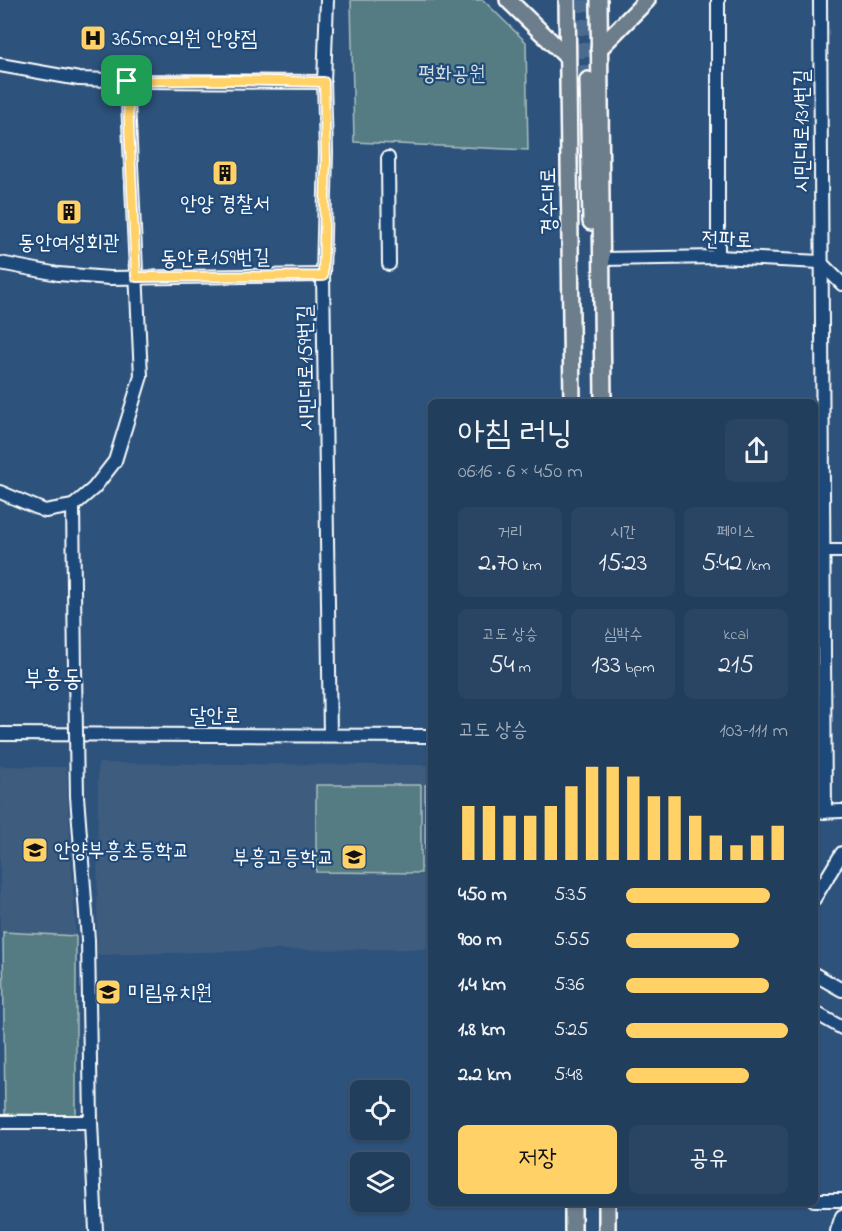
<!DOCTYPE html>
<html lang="ko">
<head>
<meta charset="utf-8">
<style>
	:root { --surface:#223e5d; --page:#2a4563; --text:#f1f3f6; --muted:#a2aebc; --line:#3f5772; --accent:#ffd166 }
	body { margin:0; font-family:"Indie Flower","Poor Story",sans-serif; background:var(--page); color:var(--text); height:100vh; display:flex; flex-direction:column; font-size:22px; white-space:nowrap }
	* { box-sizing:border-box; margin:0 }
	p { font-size:20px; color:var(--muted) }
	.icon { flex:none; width:33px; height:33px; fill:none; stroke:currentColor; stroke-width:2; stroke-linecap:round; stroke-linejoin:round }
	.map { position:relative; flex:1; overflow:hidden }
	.details { position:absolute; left:428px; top:399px; width:390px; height:807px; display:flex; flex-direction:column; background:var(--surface); border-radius:9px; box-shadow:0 2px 4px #0004,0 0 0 2px var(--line) }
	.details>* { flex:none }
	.controls { position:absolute; left:350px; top:1080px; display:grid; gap:12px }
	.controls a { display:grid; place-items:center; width:60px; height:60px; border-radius:9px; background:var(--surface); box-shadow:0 2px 4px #0004,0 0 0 2px var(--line); font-size:30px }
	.pin { position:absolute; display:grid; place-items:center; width:51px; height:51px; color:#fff; margin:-26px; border-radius:12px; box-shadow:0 3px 9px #0006 }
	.round { display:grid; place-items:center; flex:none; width:63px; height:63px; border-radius:9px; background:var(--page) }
	.overview { display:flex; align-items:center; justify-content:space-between; height:102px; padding:0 30px }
	h1 { font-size:33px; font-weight:600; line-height:45px }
	.metrics { display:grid; grid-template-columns:repeat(3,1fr); gap:9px; height:102px; padding:6px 30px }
	.metrics div { display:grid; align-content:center; border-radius:9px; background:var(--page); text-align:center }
	.metrics b { font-size:26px; font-weight:600 }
	.metrics small { font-size:16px; font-weight:400 }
	.metrics p { font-size:16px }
	.chart { height:168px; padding:12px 30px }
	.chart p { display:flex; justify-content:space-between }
	.chart svg { width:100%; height:108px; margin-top:6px; stroke:var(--accent); stroke-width:6 }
	.cta { display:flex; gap:12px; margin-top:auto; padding:12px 30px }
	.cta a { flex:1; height:69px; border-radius:9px; background:var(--accent); color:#111; font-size:24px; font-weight:600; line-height:69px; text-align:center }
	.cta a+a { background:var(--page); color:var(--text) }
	ul { padding:0 30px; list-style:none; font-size:20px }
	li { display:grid; grid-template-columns:96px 72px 1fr; align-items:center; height:45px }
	li i { height:15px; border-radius:8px; background:var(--accent) }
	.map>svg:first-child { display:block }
	.built { fill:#3e5c7e }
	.green { fill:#547c82; stroke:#aabec0; stroke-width:1.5 }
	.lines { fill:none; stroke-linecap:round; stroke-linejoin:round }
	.major-tunnel { stroke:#4c6c90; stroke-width:15; stroke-dasharray:15 8; stroke-linecap:butt }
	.minor-casing { stroke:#fff; stroke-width:16 }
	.major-casing { stroke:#fff; stroke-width:20 }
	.minor { stroke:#1f4a7a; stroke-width:12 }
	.major { stroke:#6c7d8b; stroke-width:15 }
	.minor-bridge-casing { stroke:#fff; stroke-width:16; stroke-linecap:butt }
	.minor-bridge { stroke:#1f4a7a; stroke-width:12 }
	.route-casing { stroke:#fff; stroke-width:12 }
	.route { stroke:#ffd166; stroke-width:8 }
	.labels { text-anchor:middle; stroke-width:4.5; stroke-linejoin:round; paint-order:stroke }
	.poi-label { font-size:21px; fill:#fff; stroke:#1f4a7a; text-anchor:start }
	.park-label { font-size:21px; fill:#d4dee0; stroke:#1f4a7a }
	.street-label { font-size:21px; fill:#fff; stroke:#1f4a7a }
	.quarter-label { font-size:24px; fill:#fff; stroke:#1f4a7a }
</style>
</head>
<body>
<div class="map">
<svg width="842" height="1231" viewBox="0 0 842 1231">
	<rect width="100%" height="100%" fill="#2d527c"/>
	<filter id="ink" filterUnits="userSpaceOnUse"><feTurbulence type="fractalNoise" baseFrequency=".0167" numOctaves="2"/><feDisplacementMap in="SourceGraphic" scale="12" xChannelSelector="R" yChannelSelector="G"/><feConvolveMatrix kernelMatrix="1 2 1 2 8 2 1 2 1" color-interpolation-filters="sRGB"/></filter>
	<g filter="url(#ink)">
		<g class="built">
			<path d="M98,763L430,765V949L278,950L97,955Z"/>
			<path d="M0,766L66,767L76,936L0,932Z"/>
		</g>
		<g class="green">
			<path d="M351,0H483L526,42L528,150L354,142Z"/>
			<path d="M316,785H421V873L316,872Z"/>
			<rect x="425" y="785" width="5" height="89"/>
			<path d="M3,932L76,936V1115L5,1114Z"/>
		</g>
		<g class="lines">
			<g class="major-tunnel">
				<path d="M588,80V0"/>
				<path d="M577,81V0"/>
			</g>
			<g class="minor-casing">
				<g id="minor">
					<path d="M327,0L324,82L326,152L323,275L330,735"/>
					<path d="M718,0V257"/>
					<path d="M820,0L825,812"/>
					<path d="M0,65L79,79L138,81L324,82"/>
					<path d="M388,158L389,264"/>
					<path d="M602,259L718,257L820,262L842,284"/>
					<path d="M0,263L58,274L110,278L323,275"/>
					<path d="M0,492L45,511L73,506"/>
					<path d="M816,551H842"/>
					<path d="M75,669L73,506L94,488L115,461L141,376L127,81"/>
					<path d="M0,734L430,736"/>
					<path d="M77,796L88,940L91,1122L96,1231"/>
					<path d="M814,812L842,811"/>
					<path d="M814,899L842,853"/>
					<path d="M814,974L842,990"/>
					<path d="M814,1012L842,1028"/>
					<path d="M0,1122H91"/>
					<path d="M814,1200H842"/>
					<path d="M837,1231L842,1216"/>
				</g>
			</g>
			<g class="major-casing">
				<g id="major">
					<path d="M508,0L567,57"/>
					<path d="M567,0L572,402"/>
					<path d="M599,0L603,402"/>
					<path d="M599,49L647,0"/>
					<path d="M588,80L591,222"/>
					<path d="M607,1203V1231"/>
					<path d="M573,1231V1203"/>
				</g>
			</g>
			<use href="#minor" class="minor"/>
			<use href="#major" class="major"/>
			<g class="minor-bridge-casing">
				<path id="minor-bridge" d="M75,669L77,796"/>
			</g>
			<use href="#minor-bridge" class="minor-bridge"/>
		</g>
	</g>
	<g class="lines" filter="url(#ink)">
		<g class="route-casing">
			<path id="route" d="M228,80L324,82L326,159L323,276L136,277L127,81Z"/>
		</g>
		<use href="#route" class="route"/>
	</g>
	<defs>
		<g id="hospital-square" transform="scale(1.35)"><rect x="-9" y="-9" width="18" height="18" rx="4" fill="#ffd166" stroke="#1f4a7a"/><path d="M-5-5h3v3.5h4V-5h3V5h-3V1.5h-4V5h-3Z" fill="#111"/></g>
		<g id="building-square" transform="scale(1.35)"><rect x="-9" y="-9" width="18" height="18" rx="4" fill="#ffd166" stroke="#1f4a7a"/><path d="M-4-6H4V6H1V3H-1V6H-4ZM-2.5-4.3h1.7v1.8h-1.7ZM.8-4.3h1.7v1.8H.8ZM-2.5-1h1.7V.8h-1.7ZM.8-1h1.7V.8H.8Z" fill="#111"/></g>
		<g id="school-square" transform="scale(1.35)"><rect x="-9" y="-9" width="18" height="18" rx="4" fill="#ffd166" stroke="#1f4a7a"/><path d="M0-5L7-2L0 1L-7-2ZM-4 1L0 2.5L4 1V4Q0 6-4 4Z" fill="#111"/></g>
	</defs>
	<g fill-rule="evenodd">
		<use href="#hospital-square" x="93" y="38"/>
		<use href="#building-square" x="225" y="173"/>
		<use href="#building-square" x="69" y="212"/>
		<use href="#school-square" x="35" y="850"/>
		<use href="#school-square" x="354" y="857"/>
		<use href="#school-square" x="108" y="992"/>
	</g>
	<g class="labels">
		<g class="poi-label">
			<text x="112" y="45">365mc의원 안양점</text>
			<text x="225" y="210" text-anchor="middle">안양 경찰서</text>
			<text x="69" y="249" text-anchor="middle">동안여성회관</text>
			<text x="54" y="857">안양부흥초등학교</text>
			<text x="334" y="864" text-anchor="end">부흥고등학교</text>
			<text x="128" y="999">미림유치원</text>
		</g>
		<g class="park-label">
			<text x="452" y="80">평화공원</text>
		</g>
		<g class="street-label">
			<text transform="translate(801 131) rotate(-90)" y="7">시민대로131번길</text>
			<text transform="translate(548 201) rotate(-91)" y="7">경수대로</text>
			<text transform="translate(727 239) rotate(1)" y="7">전파로</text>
			<text transform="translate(215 257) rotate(-1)" y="7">동안로159번길</text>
			<text transform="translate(305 368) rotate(-91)" y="7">시민대로159번길</text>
			<text x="215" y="722">달안로</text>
		</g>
		<g class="quarter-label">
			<text x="53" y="686">부흥동</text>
		</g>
	</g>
</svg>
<div class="controls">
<a><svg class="icon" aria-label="locate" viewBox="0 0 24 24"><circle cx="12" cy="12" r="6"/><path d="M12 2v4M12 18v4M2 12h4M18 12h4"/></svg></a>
<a><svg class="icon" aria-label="layers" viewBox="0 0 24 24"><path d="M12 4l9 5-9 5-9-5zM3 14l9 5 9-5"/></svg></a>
</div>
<div class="pin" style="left:127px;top:81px;background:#1e9e55"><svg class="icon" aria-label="arrive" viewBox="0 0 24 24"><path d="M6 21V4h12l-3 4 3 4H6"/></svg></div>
<section class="details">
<div class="overview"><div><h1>아침 러닝</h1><p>06:16 · 6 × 450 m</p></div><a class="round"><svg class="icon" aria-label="share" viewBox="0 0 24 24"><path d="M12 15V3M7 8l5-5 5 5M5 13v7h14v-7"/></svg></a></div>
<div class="metrics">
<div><p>거리</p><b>2.70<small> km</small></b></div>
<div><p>시간</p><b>15:23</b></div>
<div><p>페이스</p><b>5:42<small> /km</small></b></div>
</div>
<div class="metrics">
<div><p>고도 상승</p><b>54<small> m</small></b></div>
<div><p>심박수</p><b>133<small> bpm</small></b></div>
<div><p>kcal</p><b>215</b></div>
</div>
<div class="chart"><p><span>고도 상승</span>103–111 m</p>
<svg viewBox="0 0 160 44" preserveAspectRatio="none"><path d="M5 44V22M15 44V22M25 44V26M35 44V26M45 44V22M55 44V14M65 44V6M75 44V6M85 44V10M95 44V18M105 44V18M115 44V26M125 44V34M135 44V38M145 44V34M155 44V30"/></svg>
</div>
<ul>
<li><b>450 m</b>5:35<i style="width:89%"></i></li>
<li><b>900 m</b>5:55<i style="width:70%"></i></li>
<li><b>1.4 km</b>5:36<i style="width:88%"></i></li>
<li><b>1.8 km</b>5:25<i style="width:100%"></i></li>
<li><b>2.2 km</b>5:48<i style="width:76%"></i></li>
</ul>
<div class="cta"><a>저장</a><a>공유</a></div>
</section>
</div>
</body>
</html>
